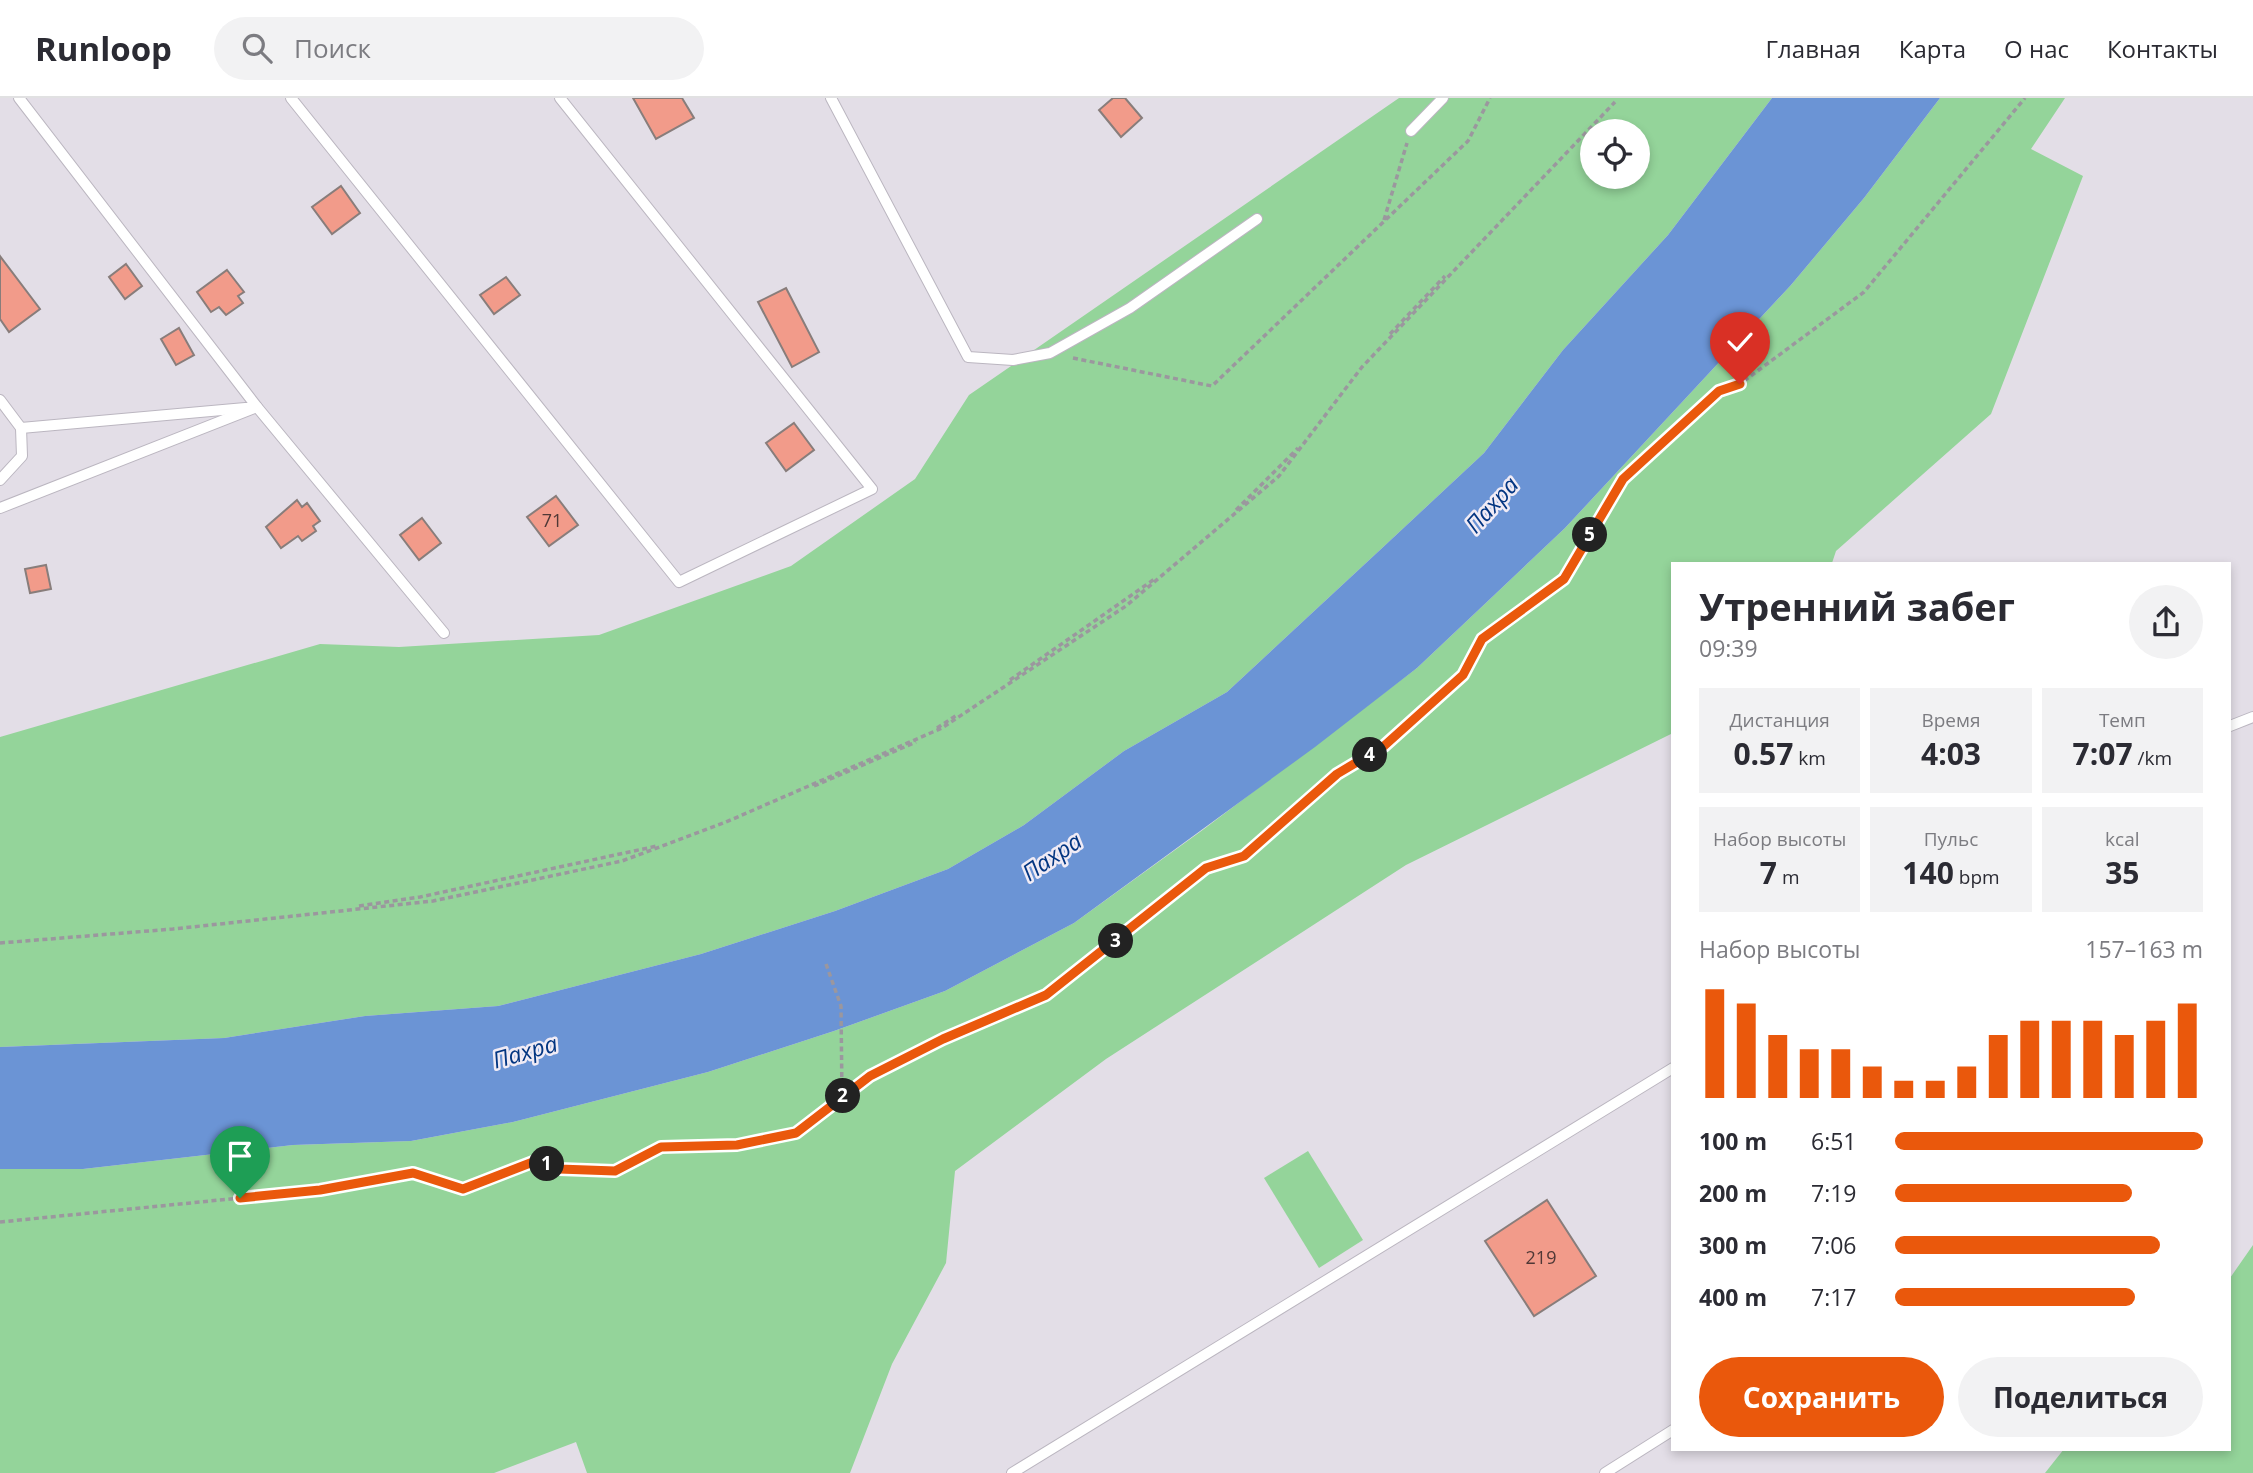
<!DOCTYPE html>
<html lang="ru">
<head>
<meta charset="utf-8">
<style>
	:root { --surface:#fff; --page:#f2f2f3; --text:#2b2b33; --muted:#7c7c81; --line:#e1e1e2; --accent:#ea580c }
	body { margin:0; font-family:"Open Sans",sans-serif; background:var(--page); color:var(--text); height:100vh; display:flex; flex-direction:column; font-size:26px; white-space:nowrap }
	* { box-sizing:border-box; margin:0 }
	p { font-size:23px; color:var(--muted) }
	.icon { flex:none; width:38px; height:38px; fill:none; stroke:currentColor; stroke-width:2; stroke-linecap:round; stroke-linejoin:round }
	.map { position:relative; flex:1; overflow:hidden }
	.side { position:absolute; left:1671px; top:464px; width:560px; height:889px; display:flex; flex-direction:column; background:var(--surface); border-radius:0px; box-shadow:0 4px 10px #0003 }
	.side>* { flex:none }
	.controls { position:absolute; left:1580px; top:21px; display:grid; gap:14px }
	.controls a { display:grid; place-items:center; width:70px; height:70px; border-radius:50%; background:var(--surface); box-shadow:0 4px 10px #0003; font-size:35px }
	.pin { position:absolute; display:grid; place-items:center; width:60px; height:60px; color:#fff; margin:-72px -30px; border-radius:50% 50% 50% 0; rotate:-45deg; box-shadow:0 0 7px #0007 }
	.pin .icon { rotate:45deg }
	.km { position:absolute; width:35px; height:35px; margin:-18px; border-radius:50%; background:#222; color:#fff; font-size:19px; line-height:35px; text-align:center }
	.round { display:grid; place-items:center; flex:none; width:74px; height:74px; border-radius:37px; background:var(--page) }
	.head { display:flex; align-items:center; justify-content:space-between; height:119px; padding:0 28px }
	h1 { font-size:38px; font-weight:700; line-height:52px }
	.metrics { display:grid; grid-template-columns:repeat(3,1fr); gap:10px; height:119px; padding:7px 28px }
	.metrics div { display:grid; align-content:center; border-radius:0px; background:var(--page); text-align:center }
	.metrics b { font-size:30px; font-weight:700 }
	.metrics small { font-size:19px; font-weight:400 }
	.metrics p { font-size:19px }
	.chart { height:196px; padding:14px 28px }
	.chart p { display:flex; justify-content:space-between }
	.chart svg { width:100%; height:126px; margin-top:7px; stroke:var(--accent); stroke-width:6 }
	.cta { display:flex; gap:14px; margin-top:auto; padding:14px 28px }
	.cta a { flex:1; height:80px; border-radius:42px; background:var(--accent); color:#fff; font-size:28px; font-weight:700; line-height:80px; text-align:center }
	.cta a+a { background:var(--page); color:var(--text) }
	ul { padding:0 28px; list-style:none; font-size:23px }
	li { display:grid; grid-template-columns:112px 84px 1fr; align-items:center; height:52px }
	li i { height:18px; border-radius:9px; background:var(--accent) }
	header { display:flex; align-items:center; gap:42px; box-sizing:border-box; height:98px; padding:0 35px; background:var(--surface); border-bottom:2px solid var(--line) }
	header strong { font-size:33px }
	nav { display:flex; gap:38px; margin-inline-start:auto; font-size:24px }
	.search { width:490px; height:63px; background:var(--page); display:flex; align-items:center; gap:18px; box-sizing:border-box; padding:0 24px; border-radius:38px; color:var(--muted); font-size:26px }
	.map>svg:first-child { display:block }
	.green { fill:#94d49a; fill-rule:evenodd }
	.water { fill:#6b94d5 }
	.building { fill:#f29b8a; stroke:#887d7b; stroke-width:2 }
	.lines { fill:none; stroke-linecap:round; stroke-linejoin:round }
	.service-casing { stroke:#bbb6c0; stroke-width:12 }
	.path { stroke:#9b979e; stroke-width:3.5; stroke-dasharray:5 3.5; stroke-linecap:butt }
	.service { stroke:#fff; stroke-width:10 }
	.route-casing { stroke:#fff; stroke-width:14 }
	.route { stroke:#ea580c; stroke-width:9 }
	.labels { text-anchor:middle; stroke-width:5; stroke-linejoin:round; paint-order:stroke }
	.number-label { font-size:18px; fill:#4f3836 }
	.water-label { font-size:23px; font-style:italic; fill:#023581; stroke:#f0ebf5 }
</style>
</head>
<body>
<header>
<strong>Runloop</strong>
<div class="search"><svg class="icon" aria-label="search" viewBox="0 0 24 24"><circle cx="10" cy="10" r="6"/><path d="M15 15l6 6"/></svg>Поиск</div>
<nav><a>Главная</a><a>Карта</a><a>О нас</a><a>Контакты</a></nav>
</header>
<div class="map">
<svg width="2253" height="1375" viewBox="0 0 2253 1375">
	<rect width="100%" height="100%" fill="#e3dee7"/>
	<g class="green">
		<path d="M1399,0H1772L1668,137L1563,252L1484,355L1380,452L1227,594L1124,653L1024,727L948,771L835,813L701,856L498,908L365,918L224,940L0,949V639L320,546L399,549L599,537L791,468L915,381L969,297ZM1592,33H1638V79H1592Z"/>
		<path d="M1940,0H2065L2031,51L2083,78L1991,316L1836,453L1832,465L1673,466V635L1406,767L1106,961L955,1073L946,1165L892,1266L850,1375H587L576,1344L494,1375H0V1071H83L293,1047L411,1043L513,1024L708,974L834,933L945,893L1074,825L1204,731L1417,570L1565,430L1791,187L1864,100Z"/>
		<path d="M1308,1053L1363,1142L1319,1170L1264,1080Z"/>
		<path d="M2253,1147V1375H2045L2064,1351H2230V1180Z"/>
	</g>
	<path class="water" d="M1772,0H1940L1864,100L1791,187L1565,430L1417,570L1315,649L1074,825L945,893L834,933L708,974L513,1024L411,1043L293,1047L83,1071H0V949L224,940L365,918L498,908L701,856L835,813L948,771L1024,727L1124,653L1227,594L1380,452L1484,355L1563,252L1668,137Z"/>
	<g class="building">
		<path d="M633,0H682L694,20L656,41Z"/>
		<path d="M1113,0H1125L1142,20L1121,39L1099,12Z"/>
		<path d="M341,88L360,115L332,136L312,109Z"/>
		<path d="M0,158L40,211L9,234L0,221Z"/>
		<path d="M126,166L142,188L125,201L109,179Z"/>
		<path d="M227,172L244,194L238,198L243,205L226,217L219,209L211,214L197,194Z"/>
		<path d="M506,179L520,197L494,216L480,197Z"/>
		<path d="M786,190L819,254L792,269L758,204Z"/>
		<path d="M179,230L194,257L176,267L161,241Z"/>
		<path d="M794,325L814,352L786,373L766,345Z"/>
		<path d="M556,398L578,427L549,448L527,419Z"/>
		<path d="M297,402L302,409L307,405L320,423L313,428L316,433L302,443L298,438L281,450L266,429Z"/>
		<path d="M422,420L441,445L419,462L400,437Z"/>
		<path d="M46,467L51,491L30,495L25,471Z"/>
		<path d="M1547,1102L1596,1178L1534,1218L1485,1143Z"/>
	</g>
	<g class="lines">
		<g class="service-casing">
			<g id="service">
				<path d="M19,0L257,309L21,330"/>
				<path d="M291,0L679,484L872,391L560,0"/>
				<path d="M831,0L968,259L1013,262L1050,255L1130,210L1257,121"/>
				<path d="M1411,33L1443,0"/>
				<path d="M0,302L21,330L22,358L0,382"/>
				<path d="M0,410L257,309L444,535"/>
				<path d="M2230,628L2253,619"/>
				<path d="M1012,1375L1673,970"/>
				<path d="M1605,1375L1673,1332"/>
			</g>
		</g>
		<g class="path">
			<path d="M1384,122L1407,45"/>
			<path d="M1390,236L1445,178"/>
			<path d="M1073,260L1212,288L1468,43L1490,0"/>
			<path d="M1236,412L1298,350"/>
			<path d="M1010,582L1156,480"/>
			<path d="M937,630L957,617"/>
			<path d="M814,688L916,644"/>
			<path d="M359,808L420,799L657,748"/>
			<path d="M0,845L173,831L433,803L622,763L726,724L942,630L1126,508L1279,378L1362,269L1615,4"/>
			<path d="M826,866L841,908L842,1000"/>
			<path d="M0,1124L320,1092L413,1075L463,1091L538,1062L559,1071L615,1073L661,1049L737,1047L796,1035L870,977L943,941L1046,897L1206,770L1244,758L1337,676L1384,648L1463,577L1482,541L1564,481L1623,381L1719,293L1740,286L1864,194L2025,0"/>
		</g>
		<use href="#service" class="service"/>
	</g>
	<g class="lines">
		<g class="route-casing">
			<path id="route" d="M240,1100L320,1092L413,1075L463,1091L538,1062L559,1071L615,1073L661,1049L737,1047L796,1035L870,978L943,941L1046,897L1206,770L1244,758L1337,676L1384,648L1463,577L1482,541L1564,481L1623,381L1719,293L1740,286"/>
		</g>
		<use href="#route" class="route"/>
	</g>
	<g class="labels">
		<g class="number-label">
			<text x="552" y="429">71</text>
			<text x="1541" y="1166">219</text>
		</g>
		<g class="water-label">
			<text transform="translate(1492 407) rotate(-48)" y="8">Пахра</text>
			<text transform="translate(1052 759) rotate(-34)" y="8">Пахра</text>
			<text transform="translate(525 954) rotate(-16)" y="8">Пахра</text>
		</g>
	</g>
</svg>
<div class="controls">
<a><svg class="icon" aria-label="locate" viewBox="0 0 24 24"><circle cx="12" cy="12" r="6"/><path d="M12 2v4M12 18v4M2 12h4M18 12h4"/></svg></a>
</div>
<div class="pin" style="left:240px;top:1100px;background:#1e9e55"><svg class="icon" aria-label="arrive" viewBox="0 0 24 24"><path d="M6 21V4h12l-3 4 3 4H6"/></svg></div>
<div class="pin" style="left:1740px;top:286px;background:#d93025"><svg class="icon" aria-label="check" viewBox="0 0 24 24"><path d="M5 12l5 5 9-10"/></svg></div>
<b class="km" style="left:547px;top:1066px">1</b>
<b class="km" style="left:843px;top:998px">2</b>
<b class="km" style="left:1116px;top:843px">3</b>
<b class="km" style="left:1370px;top:657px">4</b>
<b class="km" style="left:1590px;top:437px">5</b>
<section class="side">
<div class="head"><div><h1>Утренний забег</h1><p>09:39</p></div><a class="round"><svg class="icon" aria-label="share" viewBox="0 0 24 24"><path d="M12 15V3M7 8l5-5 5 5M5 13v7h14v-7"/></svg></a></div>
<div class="metrics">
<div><p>Дистанция</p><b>0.57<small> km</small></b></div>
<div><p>Время</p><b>4:03</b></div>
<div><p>Темп</p><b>7:07<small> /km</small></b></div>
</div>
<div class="metrics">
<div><p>Набор высоты</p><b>7<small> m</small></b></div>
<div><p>Пульс</p><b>140<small> bpm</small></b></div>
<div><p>kcal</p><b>35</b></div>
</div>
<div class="chart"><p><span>Набор высоты</span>157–163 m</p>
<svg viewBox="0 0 160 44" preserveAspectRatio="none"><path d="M5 44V6M15 44V11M25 44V22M35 44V27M45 44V27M55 44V33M65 44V38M75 44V38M85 44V33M95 44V22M105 44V17M115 44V17M125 44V17M135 44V22M145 44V17M155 44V11"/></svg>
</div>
<ul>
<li><b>100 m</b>6:51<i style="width:100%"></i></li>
<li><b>200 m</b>7:19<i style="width:77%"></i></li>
<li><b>300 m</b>7:06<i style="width:86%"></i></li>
<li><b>400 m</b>7:17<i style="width:78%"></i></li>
</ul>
<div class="cta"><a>Сохранить</a><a>Поделиться</a></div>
</section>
</div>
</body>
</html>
